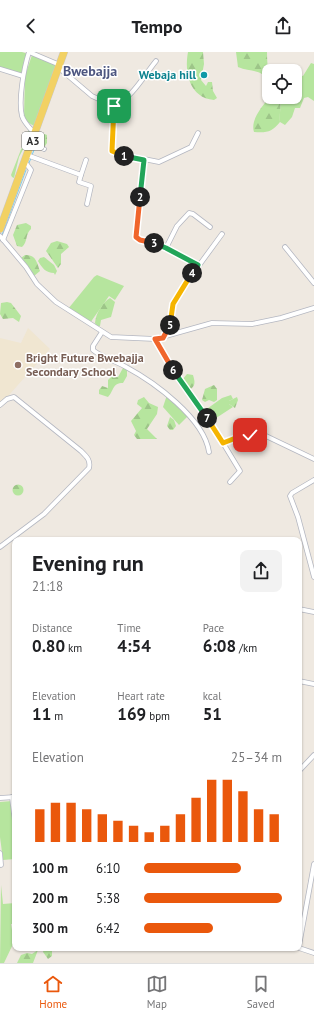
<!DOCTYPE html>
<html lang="en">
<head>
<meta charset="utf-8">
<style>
	:root { --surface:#fff; --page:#f2f2f2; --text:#202124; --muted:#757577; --line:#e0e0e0; --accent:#ea580c }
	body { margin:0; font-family:"PT Sans",sans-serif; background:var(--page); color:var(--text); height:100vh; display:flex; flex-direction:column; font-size:15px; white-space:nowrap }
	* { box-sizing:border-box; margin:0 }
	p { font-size:13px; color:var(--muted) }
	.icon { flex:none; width:22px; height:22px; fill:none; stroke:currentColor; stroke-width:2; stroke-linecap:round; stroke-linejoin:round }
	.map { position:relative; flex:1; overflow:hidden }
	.details { position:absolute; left:12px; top:485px; width:290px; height:414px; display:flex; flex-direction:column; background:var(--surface); border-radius:8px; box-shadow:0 1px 3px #0004 }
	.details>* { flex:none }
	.controls { position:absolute; left:262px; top:12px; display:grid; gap:8px }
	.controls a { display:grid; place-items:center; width:40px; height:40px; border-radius:8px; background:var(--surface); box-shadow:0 1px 3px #0004; font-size:20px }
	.pin { position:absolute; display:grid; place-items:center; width:34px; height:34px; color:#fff; margin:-17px; border-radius:8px; box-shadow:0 2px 6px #0006 }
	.km { position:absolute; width:20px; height:20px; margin:-10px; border-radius:50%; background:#222; color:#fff; font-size:11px; line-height:20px; text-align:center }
	.round { display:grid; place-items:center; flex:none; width:42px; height:42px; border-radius:8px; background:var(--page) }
	.overview { display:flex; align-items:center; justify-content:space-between; height:68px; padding:0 20px }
	h1 { font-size:22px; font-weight:800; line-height:30px }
	.stats { display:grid; grid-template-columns:repeat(3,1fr); gap:6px; height:68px; padding:4px 20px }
	.stats div { display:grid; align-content:center }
	.stats b { font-size:17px; font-weight:800 }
	.stats small { font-size:11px; font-weight:400 }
	.stats p { font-size:11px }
	.chart { height:112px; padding:8px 20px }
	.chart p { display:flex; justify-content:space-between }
	.chart svg { width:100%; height:72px; margin-top:4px; stroke:var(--accent); stroke-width:6 }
	ul { padding:0 20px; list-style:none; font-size:13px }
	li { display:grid; grid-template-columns:64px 48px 1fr; align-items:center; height:30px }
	li i { height:10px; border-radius:5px; background:var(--accent) }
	header { display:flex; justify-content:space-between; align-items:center; height:52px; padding:0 20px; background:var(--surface); font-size:18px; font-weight:800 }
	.tabs { display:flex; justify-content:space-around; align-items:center; height:56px; border-top:1px solid var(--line); background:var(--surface); font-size:11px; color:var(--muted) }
	.tabs a { display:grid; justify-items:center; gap:2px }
	.tabs .current { color:var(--accent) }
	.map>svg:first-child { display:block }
	.education { fill:#f0e6d1 }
	.grass { fill:#b6e59e }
	.forest { fill:url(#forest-firs) }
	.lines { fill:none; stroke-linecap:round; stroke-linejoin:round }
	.stream { stroke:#75cff0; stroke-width:1 }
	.street-casing { stroke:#b4b7c1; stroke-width:5.5 }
	.primary-casing { stroke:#c9c9c9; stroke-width:8 }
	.street { stroke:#fff; stroke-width:4 }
	.primary { stroke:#f2d163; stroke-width:7 }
	.split-1-casing { stroke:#fff; stroke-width:8 }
	.split-2-casing { stroke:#fff; stroke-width:8 }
	.split-3-casing { stroke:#fff; stroke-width:8 }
	.split-4-casing { stroke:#fff; stroke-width:8 }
	.split-5-casing { stroke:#fff; stroke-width:8 }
	.split-6-casing { stroke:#fff; stroke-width:8 }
	.split-7-casing { stroke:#fff; stroke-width:8 }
	.split-8-casing { stroke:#fff; stroke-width:8 }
	.split-1 { stroke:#f5b400; stroke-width:5 }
	.split-2 { stroke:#22a559; stroke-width:5 }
	.split-3 { stroke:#f0652b; stroke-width:5 }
	.split-4 { stroke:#22a559; stroke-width:5 }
	.split-5 { stroke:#f5b400; stroke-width:5 }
	.split-6 { stroke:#f0652b; stroke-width:5 }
	.split-7 { stroke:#22a559; stroke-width:5 }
	.split-8 { stroke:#f5b400; stroke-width:5 }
	.culture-dot { fill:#0f9aa8; stroke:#fff; stroke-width:1.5 }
	.education-dot { fill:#8d6e63; stroke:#fff; stroke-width:1.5 }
	.labels { text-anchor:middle; stroke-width:3; stroke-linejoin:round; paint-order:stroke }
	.shield { fill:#fff; stroke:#6d6d6d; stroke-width:1 }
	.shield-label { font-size:11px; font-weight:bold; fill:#2e2e2e }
	.culture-label { font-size:12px; font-weight:bold; fill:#0d838f; stroke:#fff; text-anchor:end }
	.education-label { font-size:12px; font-weight:bold; fill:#785e54; stroke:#fff; text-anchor:start }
	.quarter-label { font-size:14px; font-weight:bold; fill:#4d5680; stroke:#fff }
</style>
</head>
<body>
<header><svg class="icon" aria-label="back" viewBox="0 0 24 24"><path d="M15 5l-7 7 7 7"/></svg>Tempo<svg class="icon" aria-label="share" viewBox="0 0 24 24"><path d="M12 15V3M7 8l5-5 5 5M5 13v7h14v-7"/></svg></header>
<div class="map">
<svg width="314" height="911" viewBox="0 0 314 911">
	<defs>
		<pattern id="forest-firs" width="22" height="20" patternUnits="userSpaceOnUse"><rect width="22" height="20" fill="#b6e59e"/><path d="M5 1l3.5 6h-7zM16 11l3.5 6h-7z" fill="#9dc588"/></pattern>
	</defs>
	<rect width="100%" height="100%" fill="#efe9e1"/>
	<path class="education" d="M28,276L50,297L9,343L0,351V286L21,291Z"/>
	<g class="grass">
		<path d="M0,0H22L28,2L23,19L21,21L0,15Z"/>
		<path d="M32,3L56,13L34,74L29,71L24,65L25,24Z"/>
		<path d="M311,11L314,12V49L308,45L304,46L300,56H295L292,65L285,73L280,70C279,62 282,52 279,45H295V22L303,24Z"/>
		<path d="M29,77L28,88L19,105L14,126L12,125L11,123Z"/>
		<path d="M97,223L124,234L115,248L109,244L90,271L68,257L94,225Z"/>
		<path d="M167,343L188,364L179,373L163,355Z"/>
		<path d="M231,343L233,347L229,349V352L233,355L210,370L204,359L222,346Z"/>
		<path d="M12,749L14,751L15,807L3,808L0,785V750Z"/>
		<path d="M1,833L3,852L15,851V872H11L14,890L4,911H0Z"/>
	</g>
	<g class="forest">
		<path d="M188,0H203L204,12L201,28L206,34L208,30H212L213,39L217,46L214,48C190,46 184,21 188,0Z"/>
		<path d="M236,0H267C267,14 269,22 269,36C266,15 252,21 238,15Z"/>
		<path d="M270,45H279C282,52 279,62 280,70C272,80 267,81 254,80C250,68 263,53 270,45Z"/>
		<path d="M42,81L47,83V91L45,94L41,95L39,90Z"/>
		<path d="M26,171L31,174V177C25,182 28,190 22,195L17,194L13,183L17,173Z"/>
		<path d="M57,189L67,192L69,195L61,202V212L58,216L46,199L51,191Z"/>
		<path d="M25,203C36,202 37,211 40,219L34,224L21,206Z"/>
		<path d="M44,205L54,213L57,219L55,223L54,221C46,221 42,216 38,209L40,206Z"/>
		<path d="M110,246L115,250L111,265L101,268L100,274L97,275L95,271C96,261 102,251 110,246Z"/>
		<path d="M7,250L11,251L21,264L19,270L13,266L3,267L0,262L1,251Z"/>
		<path d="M123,316L127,318V324L123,331C112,331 114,339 108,345L99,342V338L102,334L108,336V328L112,324L118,325Z"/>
		<path d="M187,322L193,323C195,330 196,334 189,338L182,328Z"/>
		<path d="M214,333L217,337V348L214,350L209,348L205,350L202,348L205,337Z"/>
		<path d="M144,345L149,351L158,355L157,362L147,377L157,387H137L134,383L136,379L131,369L142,356L137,352L138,348Z"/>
		<path d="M237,345L238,348L235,356L229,352V349Z"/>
		<path d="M170,365L174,368L176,374L173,378H170L167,374Z"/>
		<circle cx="18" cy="438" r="5.5"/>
		<path d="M44,896L52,898V904L48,907L43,900Z"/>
		<path d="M38,898L33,911H17L21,903L27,901L32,902Z"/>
	</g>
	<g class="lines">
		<g class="stream">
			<path d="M32,103L34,98"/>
			<path d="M29,111L31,106"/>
			<path d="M2,183L26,118"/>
		</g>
		<g class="street-casing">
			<g id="street">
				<path d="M29,0C24,16 18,48 22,64C24,71 31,77 35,82"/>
				<path d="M29,0L60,13"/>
				<path d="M59,16L92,44L114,54L112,99L114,101L159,110L191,95L198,81"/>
				<path d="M0,17L23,24"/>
				<path d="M114,54C133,45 143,25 156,9"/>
				<path d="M39,94L44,97"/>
				<path d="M27,103L81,123L86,108"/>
				<path d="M144,108L136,185L140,188L166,196L198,213"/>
				<path d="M81,123L79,130L91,134L87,152"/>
				<path d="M0,184L26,215L37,232L56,250L111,285L155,287L212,271L252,272L281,266L314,256"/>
				<path d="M3,188L31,118L25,110"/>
				<path d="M285,195L314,231"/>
				<path d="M166,196L177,174L189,161L193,162L210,175"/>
				<path d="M102,280L93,294V298C101,305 116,309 126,315C154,330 204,366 209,400"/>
				<path d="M163,285L170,272L173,252L181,238L222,182"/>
				<path d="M155,287L181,331L197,352L223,391L246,382L266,384L314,407"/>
				<path d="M0,353L7,347L14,345L81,399C86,404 91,408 89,416L44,462L0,495"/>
				<path d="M223,391L240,419L230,430"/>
				<path d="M314,428L292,441L290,444L298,465L314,525"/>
				<path d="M299,557L314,560"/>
				<path d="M299,629L314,632"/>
				<path d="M299,719L314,703"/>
				<path d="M12,745L15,770"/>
				<path d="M0,746L15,745"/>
				<path d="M0,801L1,813"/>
				<path d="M299,894L314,812"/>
				<path d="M299,896L314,901"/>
			</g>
		</g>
		<g class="primary-casing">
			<path id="primary" d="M0,177L64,0"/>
		</g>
		<use href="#street" class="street"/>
		<use href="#primary" class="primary"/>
	</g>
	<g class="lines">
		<g class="split-1-casing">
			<path id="split-1" d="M114,54L112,99L124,104"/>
		</g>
		<g class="split-2-casing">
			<path id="split-2" d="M124,104L144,108L140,145"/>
		</g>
		<g class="split-3-casing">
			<path id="split-3" d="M140,145L136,185L140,188L154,191"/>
		</g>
		<g class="split-4-casing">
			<path id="split-4" d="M154,191L166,196L198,213L192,221"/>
		</g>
		<g class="split-5-casing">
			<path id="split-5" d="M170,273L173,252L192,221"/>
		</g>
		<g class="split-6-casing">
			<path id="split-6" d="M170,273L163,286L155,287L173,318"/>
		</g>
		<g class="split-7-casing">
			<path id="split-7" d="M173,318L207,366"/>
		</g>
		<g class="split-8-casing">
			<path id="split-8" d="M207,366L223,391L246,382L250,383"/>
		</g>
		<use href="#split-1" class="split-1"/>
		<use href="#split-2" class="split-2"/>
		<use href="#split-3" class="split-3"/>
		<use href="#split-4" class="split-4"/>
		<use href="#split-5" class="split-5"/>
		<use href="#split-6" class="split-6"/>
		<use href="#split-7" class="split-7"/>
		<use href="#split-8" class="split-8"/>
	</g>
	<circle class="culture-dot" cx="204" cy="23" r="4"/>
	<circle class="education-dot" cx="18" cy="313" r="4"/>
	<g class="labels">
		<rect class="shield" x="22" y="80" width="22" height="18" rx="3"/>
		<g class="shield-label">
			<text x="33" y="93">A3</text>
		</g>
		<g class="culture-label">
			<text x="196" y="27">Webaja hill</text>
		</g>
		<g class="education-label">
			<text x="26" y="310">Bright Future Bwebajja<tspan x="26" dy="14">Secondary School</tspan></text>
		</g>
		<g class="quarter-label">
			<text x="90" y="24">Bwebajja</text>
		</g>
	</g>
</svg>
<div class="controls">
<a><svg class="icon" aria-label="locate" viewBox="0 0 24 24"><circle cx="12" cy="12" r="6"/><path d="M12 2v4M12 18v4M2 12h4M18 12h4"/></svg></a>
</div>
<div class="pin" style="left:114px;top:54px;background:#1e9e55"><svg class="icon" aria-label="arrive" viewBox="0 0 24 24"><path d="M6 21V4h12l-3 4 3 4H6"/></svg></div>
<div class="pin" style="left:250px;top:383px;background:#d93025"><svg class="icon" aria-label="check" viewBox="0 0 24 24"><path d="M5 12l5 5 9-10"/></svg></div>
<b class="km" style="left:124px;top:104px">1</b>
<b class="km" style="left:140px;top:145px">2</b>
<b class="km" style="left:154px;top:191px">3</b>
<b class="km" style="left:192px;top:221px">4</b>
<b class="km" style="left:170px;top:273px">5</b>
<b class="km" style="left:173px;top:318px">6</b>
<b class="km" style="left:207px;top:366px">7</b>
<section class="details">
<div class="overview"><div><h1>Evening run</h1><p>21:18</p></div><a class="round"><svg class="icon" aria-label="share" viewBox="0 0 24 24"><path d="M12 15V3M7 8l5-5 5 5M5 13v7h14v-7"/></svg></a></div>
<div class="stats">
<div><p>Distance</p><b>0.80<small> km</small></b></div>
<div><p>Time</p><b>4:54</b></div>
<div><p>Pace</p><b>6:08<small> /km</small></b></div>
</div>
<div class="stats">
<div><p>Elevation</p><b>11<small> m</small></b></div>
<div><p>Heart rate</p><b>169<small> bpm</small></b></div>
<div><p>kcal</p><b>51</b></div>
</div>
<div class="chart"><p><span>Elevation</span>25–34 m</p>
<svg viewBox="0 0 160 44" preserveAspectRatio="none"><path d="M5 44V24M15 44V20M25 44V20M35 44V24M45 44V27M55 44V31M65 44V34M75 44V38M85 44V34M95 44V27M105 44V17M115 44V6M125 44V6M135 44V13M145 44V24M155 44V27"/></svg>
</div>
<ul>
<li><b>100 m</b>6:10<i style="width:70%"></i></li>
<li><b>200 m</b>5:38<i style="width:100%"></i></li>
<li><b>300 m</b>6:42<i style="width:50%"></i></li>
</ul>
</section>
</div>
<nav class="tabs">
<a class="current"><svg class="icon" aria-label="home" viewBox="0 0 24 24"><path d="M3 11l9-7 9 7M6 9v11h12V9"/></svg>Home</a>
<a><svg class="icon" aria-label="map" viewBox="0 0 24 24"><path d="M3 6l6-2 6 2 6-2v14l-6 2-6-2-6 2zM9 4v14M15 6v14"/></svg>Map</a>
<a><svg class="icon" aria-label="saved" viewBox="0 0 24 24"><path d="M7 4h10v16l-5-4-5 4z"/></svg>Saved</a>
</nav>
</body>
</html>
